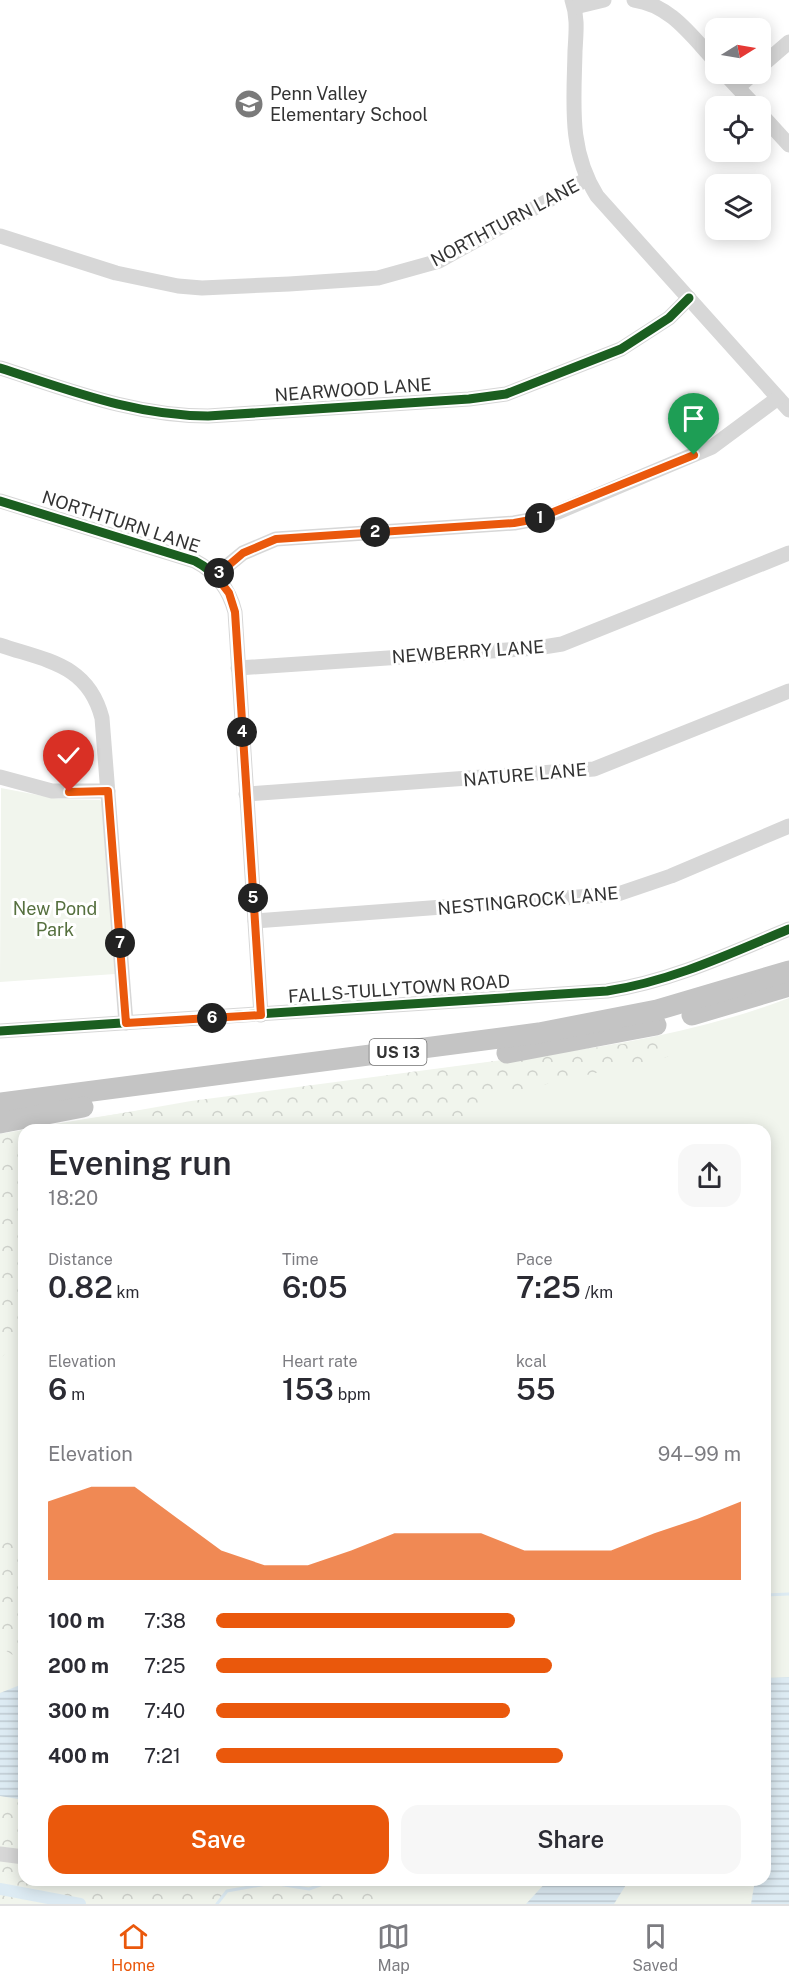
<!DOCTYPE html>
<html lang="en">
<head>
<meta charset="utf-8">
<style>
	:root { --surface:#fff; --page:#f7f7f7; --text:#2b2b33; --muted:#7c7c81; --line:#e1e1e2; --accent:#ea580c }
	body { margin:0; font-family:"Public Sans",sans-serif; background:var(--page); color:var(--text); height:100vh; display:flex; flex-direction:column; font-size:22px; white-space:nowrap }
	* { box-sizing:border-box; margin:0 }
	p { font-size:20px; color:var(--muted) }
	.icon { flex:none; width:33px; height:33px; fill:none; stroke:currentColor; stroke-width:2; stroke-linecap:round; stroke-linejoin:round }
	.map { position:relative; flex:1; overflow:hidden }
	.side { position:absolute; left:18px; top:1124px; width:753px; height:762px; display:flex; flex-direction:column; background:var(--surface); border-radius:18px; box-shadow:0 3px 15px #0003 }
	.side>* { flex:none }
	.needle { width:39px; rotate:79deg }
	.controls { position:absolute; left:705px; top:18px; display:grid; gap:12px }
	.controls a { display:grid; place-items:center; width:66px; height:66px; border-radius:12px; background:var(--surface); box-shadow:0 3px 15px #0003; font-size:30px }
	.pin { position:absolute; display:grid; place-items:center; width:51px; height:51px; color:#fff; margin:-62px -26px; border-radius:50% 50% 50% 0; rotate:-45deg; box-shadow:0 0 6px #0007 }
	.pin .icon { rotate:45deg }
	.km { position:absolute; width:30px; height:30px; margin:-15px; border-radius:50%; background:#222; color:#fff; font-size:16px; line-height:30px; text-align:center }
	.round { display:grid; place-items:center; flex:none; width:63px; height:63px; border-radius:18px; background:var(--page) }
	.overview { display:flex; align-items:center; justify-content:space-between; height:102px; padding:0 30px }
	h1 { font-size:33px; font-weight:600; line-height:45px }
	.stats { display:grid; grid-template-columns:repeat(3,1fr); gap:9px; height:102px; padding:6px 30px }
	.stats div { display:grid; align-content:center }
	.stats b { font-size:30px; font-weight:600 }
	.stats small { font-size:16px; font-weight:400 }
	.stats p { font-size:16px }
	.chart { height:168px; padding:12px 30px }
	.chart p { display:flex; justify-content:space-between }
	.chart svg { width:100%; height:108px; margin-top:6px; fill:var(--accent); opacity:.7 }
	.primary-button { display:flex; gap:12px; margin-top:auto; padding:12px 30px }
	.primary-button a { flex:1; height:69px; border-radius:18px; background:var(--accent); color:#fff; font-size:24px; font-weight:600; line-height:69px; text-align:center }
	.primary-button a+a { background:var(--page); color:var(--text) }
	ul { padding:0 30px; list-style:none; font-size:20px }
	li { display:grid; grid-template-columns:96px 72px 1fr; align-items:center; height:45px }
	li i { height:15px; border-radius:8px; background:var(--accent) }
	.tab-bar { display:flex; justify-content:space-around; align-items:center; height:84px; border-top:2px solid var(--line); background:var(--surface); font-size:16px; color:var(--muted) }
	.tab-bar a { display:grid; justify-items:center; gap:3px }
	.tab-bar .active { color:var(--accent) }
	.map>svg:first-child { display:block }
	.green { fill:#f1f5ed }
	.forest { fill:url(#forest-crowns) }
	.water { fill:url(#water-rules) }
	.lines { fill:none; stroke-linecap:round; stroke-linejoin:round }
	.stream { stroke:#ddebf3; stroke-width:3 }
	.canal { stroke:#ddebf3; stroke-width:12 }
	.minor { stroke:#d7d7d7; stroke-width:15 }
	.highway { stroke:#c4c4c4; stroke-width:21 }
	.cycleway-casing { stroke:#fff; stroke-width:13 }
	.cycleway { stroke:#1b5e20; stroke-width:9 }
	.route-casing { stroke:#fff; stroke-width:12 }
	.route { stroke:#ea580c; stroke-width:8 }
	.labels { text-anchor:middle; stroke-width:6; stroke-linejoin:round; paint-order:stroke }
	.shield { fill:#fff; stroke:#707070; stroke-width:1.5 }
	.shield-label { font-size:16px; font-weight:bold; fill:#333 }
	.poi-label { font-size:18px; fill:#333; stroke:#fff; text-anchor:start }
	.street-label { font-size:18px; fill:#333; stroke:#fff }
	.park-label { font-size:18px; fill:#56703f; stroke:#fff }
</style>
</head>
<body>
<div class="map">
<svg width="789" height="1904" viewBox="0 0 789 1904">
	<defs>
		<pattern id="forest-crowns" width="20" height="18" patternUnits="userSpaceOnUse" patternTransform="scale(1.5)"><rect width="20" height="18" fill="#f1f5ed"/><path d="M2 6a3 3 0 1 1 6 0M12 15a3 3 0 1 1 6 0" fill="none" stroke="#cfd2cc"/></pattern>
		<pattern id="water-rules" width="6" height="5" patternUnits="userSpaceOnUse" patternTransform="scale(1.5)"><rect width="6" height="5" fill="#ddebf3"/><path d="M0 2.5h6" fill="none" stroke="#becad1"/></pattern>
	</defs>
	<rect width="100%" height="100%" fill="#fff"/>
	<g class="green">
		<path d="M1,788L59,799L100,800L103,806L115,974L0,982Z"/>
		<path d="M789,998V1904H0V1134L24,1130V1880H765V1130L26,1129C160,1106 295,1088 430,1070C550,1054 675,1042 789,998Z"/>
	</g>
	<g class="forest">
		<path d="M654,1040L671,1056L489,1097L458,1124L434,1129L26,1130L191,1101Z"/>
		<path d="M24,1130V1343L17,1342L0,1359V1134Z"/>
		<path d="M9,1521C22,1544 31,1549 14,1572L24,1586V1662L0,1647V1527Z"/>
		<path d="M0,1781L24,1785V1880H409L379,1904H0Z"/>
	</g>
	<g class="water">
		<path d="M789,1677V1904H751L755,1880H765V1678Z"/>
		<path d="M20,1685L24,1686V1800L0,1796V1693Z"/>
		<path d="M548,1880H629L614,1904H526Z"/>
	</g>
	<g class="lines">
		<g class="stream">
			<path d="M765,1595L789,1594"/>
			<path d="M217,1904L227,1891L272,1883L309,1889L334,1880"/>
		</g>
		<path class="canal" d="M0,1889L80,1904"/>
		<g class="minor">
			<path d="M572,0C578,17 576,33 575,51C574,104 568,149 597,196L789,410"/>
			<path d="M634,0C671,5 692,37 716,62"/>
			<path d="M575,7L604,0"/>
			<path d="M760,67L789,42"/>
			<path d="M725,74L755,106"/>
			<path d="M738,87L753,74"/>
			<path d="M760,113L789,145"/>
			<path d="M0,236L116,273L178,286L202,288L289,284L378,278L439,261L587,179"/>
			<path d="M0,368C69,390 135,416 208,416L469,399L506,394L621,349L669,318L689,298"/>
			<path d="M0,501L195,561C216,572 229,588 235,612L261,1015"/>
			<path d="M216,575L243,553L276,539L514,523L536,519L558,512L712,447L778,398"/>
			<path d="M0,645C47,661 88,664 102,718L126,1023"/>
			<path d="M238,668L537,648L562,644L789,553"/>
			<path d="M0,777L52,791H108"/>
			<path d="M246,794L594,769L789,691"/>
			<path d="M255,921L618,894L671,876L789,826"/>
			<path d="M0,1031L607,991C672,981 729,954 789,929"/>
			<path d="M0,1854L24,1857"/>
		</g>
		<g class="highway">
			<path d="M692,1015L789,986"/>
			<path d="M507,1053L656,1025"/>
			<path d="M0,1103L539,1033L657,1010L789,971"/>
			<path d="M0,1123L83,1107"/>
		</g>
		<g class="cycleway-casing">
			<g id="cycleway">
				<path d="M0,368C69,390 135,416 208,416L469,399L506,394L621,349L669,318L689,298"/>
				<path d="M0,501L195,561C216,572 229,588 235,612L261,1015"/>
				<path d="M0,1031L607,991C672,981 729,954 789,929"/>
			</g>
		</g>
		<use href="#cycleway" class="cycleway"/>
	</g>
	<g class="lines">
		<g class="route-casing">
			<path id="route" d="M69,792L108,791L126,1023L261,1015L235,612L229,593L216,576L243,553L276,539L514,523L536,519L694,455"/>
		</g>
		<use href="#route" class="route"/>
	</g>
	<defs>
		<g id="school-disc" transform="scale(1.5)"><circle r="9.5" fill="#7a7a7a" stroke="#fff"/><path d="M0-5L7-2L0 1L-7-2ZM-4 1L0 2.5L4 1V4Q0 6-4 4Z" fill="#fff"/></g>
	</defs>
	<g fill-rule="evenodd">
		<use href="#school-disc" x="249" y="104"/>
	</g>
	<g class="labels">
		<rect class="shield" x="369.5" y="1039" width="57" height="26" rx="4.5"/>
		<g class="shield-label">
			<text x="398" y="1058">US 13</text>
		</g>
		<g class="poi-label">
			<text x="270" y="100">Penn Valley<tspan x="270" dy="21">Elementary School</tspan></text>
		</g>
		<g class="street-label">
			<text transform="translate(505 223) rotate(-28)" y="6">NORTHTURN LANE</text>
			<text transform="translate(353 390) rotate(-4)" y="6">NEARWOOD LANE</text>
			<text transform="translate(121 522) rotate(18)" y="6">NORTHTURN LANE</text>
			<text transform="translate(468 652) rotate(-4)" y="6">NEWBERRY LANE</text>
			<text transform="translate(525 775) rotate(-5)" y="6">NATURE LANE</text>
			<text transform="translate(528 901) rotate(-5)" y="6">NESTINGROCK LANE</text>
			<text transform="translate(399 989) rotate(-4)" y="6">FALLS-TULLYTOWN ROAD</text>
		</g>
		<g class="park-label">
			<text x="55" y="915">New Pond<tspan x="55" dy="21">Park</tspan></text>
		</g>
	</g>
</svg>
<div class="controls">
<a><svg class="needle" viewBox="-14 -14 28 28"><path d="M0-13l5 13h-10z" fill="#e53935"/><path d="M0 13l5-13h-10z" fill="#7c7c81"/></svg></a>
<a><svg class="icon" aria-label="locate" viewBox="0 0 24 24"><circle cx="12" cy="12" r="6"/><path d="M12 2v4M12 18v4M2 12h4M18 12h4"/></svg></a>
<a><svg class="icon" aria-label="layers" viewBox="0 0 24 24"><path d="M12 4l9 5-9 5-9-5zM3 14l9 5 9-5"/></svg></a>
</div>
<div class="pin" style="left:694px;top:455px;background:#1e9e55"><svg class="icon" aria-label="arrive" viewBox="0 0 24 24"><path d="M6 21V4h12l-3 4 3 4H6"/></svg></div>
<div class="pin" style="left:69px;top:792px;background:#d93025"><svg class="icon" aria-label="check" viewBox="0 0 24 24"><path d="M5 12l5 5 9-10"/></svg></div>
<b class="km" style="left:540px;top:518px">1</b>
<b class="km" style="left:375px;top:532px">2</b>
<b class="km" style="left:219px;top:573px">3</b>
<b class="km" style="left:242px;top:732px">4</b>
<b class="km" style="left:253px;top:898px">5</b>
<b class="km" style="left:212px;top:1018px">6</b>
<b class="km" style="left:120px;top:943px">7</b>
<section class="side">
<div class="overview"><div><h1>Evening run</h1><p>18:20</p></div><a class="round"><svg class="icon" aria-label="share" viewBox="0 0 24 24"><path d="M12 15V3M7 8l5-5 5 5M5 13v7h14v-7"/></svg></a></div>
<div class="stats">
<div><p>Distance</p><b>0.82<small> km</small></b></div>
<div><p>Time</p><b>6:05</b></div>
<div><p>Pace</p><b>7:25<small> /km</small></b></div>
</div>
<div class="stats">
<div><p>Elevation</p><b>6<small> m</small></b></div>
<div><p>Heart rate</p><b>153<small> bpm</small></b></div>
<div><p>kcal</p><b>55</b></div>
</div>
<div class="chart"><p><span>Elevation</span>94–99 m</p>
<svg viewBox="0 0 160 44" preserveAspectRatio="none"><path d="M0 44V12L10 6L20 6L30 19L40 32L50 38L60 38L70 32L80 25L90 25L100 25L110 32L120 32L130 32L140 25L150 19L160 12V44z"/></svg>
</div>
<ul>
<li><b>100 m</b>7:38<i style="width:57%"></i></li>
<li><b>200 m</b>7:25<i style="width:64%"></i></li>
<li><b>300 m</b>7:40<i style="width:56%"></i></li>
<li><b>400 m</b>7:21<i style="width:66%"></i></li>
</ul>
<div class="primary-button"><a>Save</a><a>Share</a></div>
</section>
</div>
<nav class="tab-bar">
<a class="active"><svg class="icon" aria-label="home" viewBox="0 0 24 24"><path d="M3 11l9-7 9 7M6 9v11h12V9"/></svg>Home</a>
<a><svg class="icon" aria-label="map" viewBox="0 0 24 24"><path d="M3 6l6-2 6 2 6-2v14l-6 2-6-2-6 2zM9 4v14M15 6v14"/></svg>Map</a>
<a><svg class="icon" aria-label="saved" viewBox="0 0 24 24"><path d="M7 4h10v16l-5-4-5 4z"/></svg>Saved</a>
</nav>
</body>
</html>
